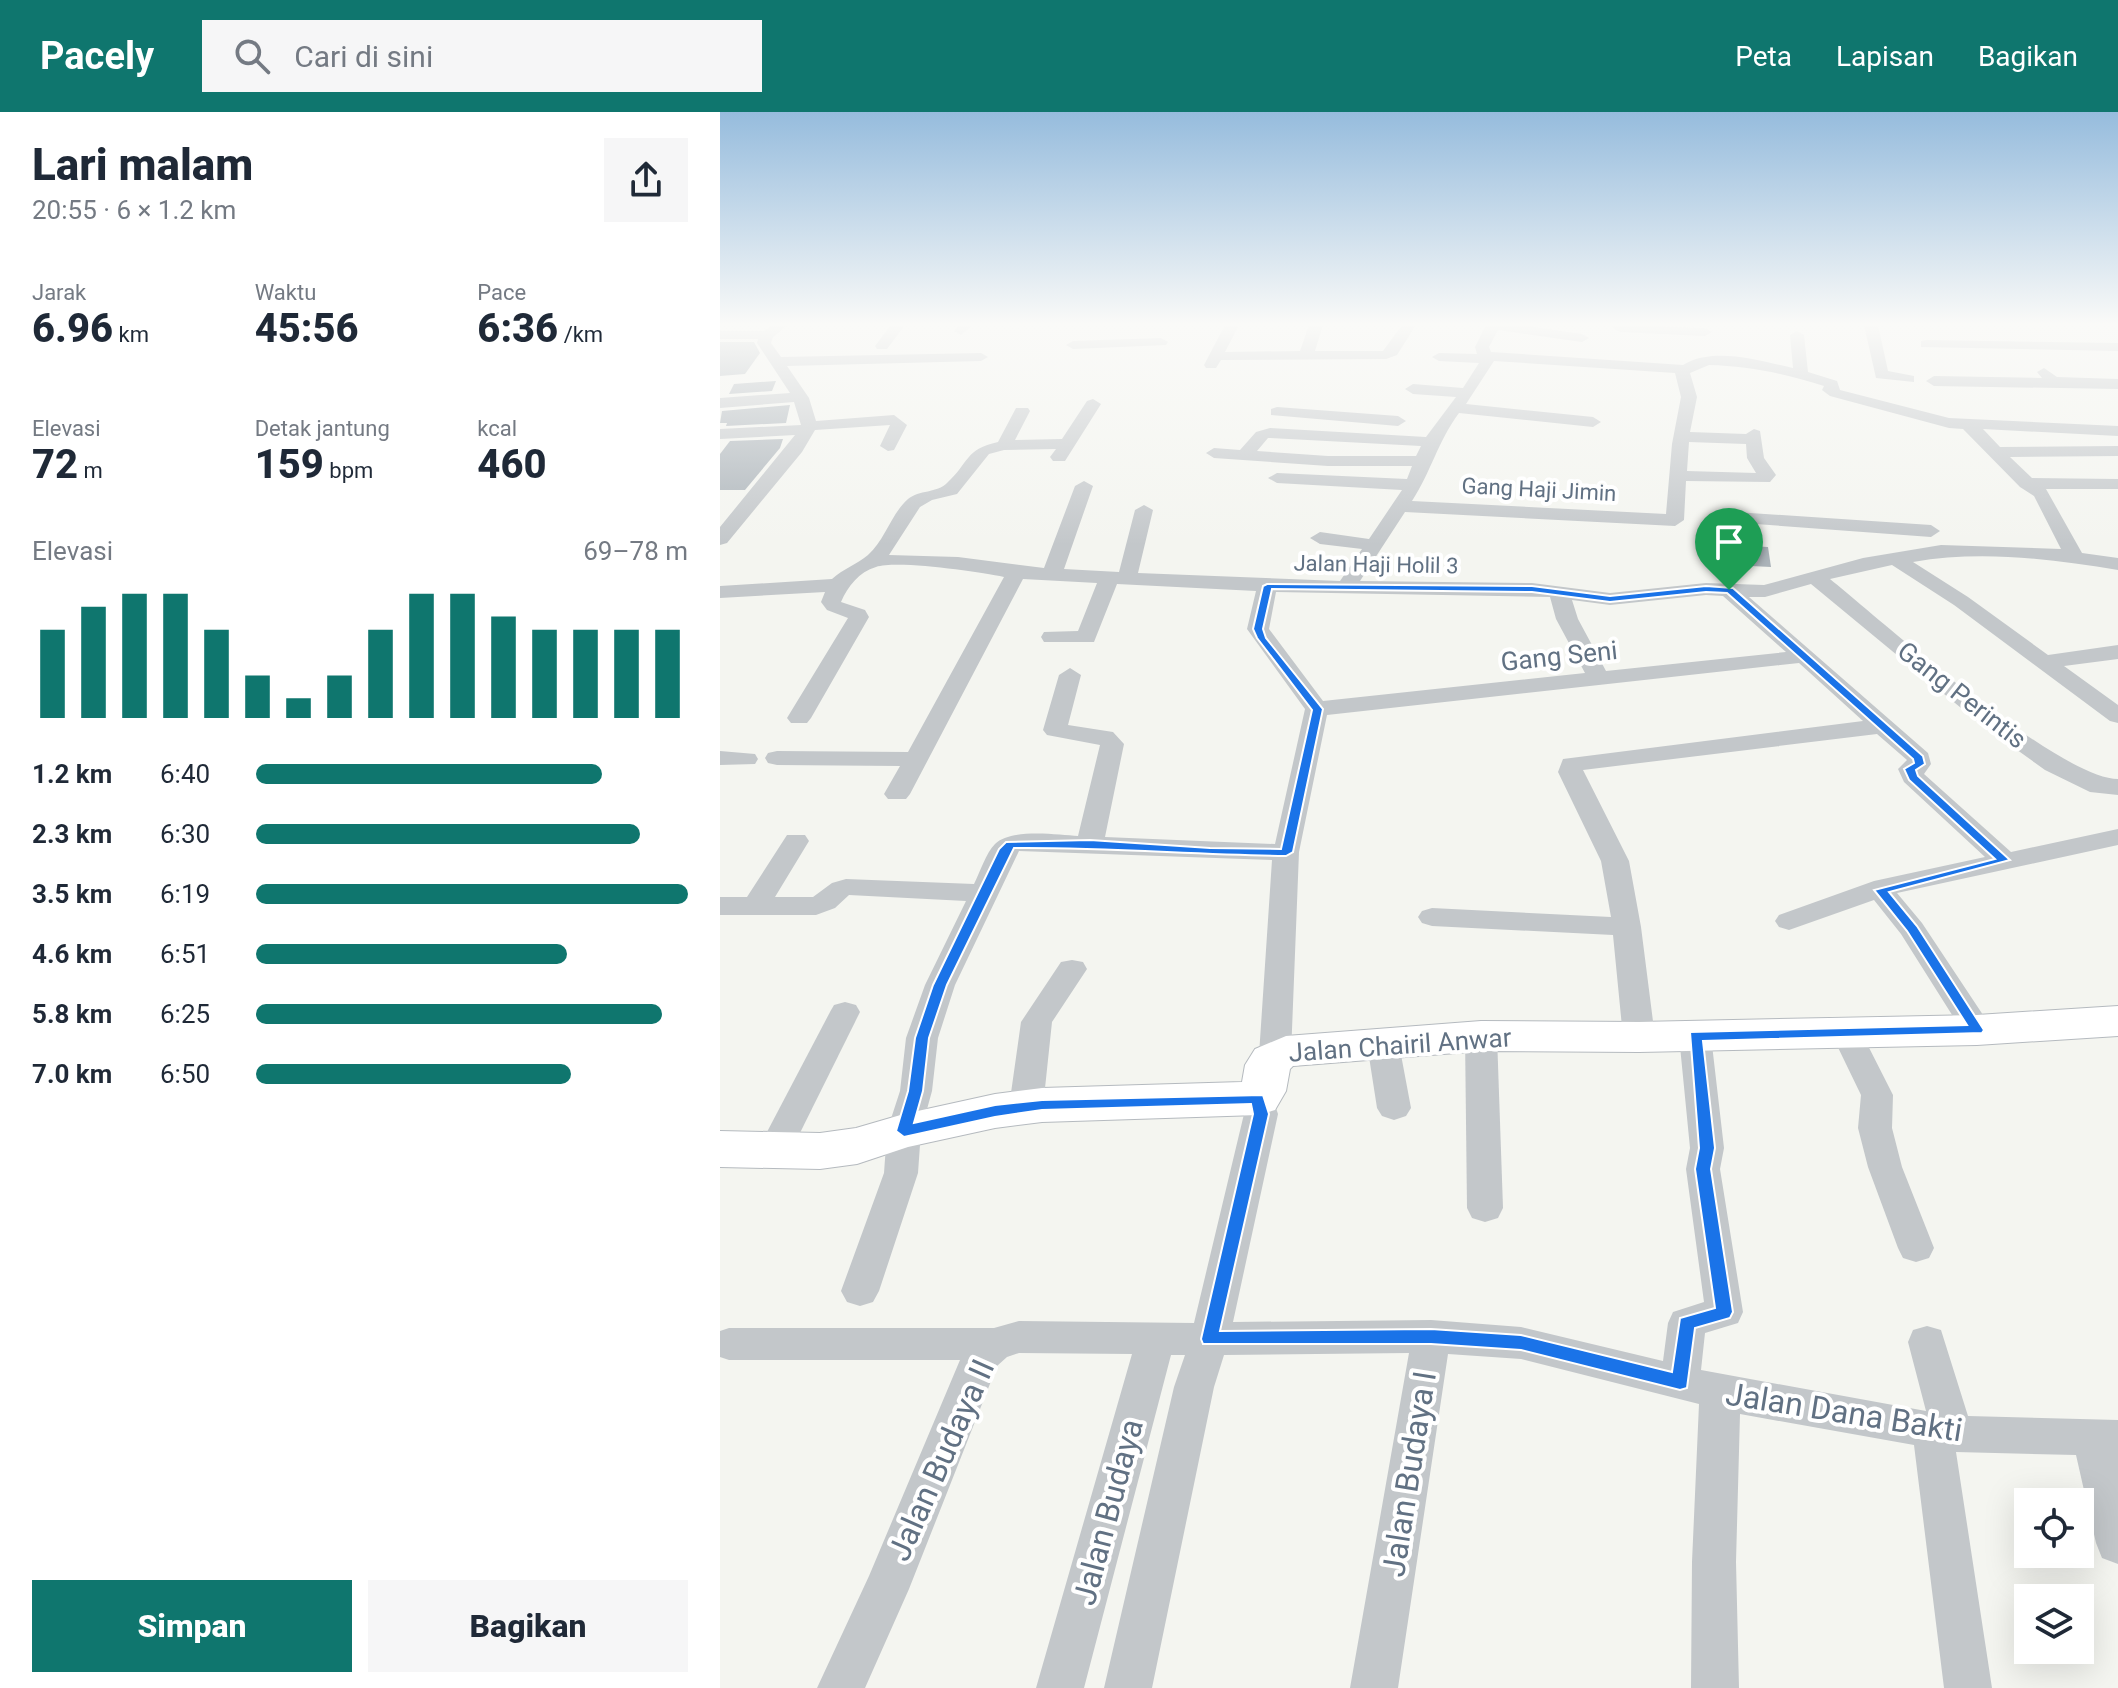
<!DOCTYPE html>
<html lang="id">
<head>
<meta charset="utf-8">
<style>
	:root { --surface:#fff; --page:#f6f6f7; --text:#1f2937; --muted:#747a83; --accent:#0f766e }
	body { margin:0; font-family:Roboto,sans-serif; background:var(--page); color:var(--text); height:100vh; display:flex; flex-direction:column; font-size:30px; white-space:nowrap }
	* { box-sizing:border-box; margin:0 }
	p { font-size:26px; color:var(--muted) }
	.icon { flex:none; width:44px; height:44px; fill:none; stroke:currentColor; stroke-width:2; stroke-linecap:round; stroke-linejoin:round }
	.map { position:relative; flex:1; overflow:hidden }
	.drawer { display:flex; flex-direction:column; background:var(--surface); width:720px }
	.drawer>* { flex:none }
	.fabs { position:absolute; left:1294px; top:1376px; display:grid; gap:16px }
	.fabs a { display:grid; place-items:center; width:80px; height:80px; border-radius:0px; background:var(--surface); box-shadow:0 8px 32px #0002; font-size:40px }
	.pin { position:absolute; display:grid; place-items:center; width:68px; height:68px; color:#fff; margin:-82px -34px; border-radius:50% 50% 50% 0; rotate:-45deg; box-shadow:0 0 8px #0007 }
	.pin .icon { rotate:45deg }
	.round { display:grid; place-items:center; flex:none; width:84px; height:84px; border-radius:0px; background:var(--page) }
	.headline { display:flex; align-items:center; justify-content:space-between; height:136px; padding:0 32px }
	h1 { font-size:44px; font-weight:800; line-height:60px }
	.stats { display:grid; grid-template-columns:repeat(3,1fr); gap:12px; height:136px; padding:8px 32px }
	.stats div { display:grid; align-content:center }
	.stats b { font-size:40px; font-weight:800 }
	.stats small { font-size:22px; font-weight:400 }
	.stats p { font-size:22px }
	.chart { height:224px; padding:16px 32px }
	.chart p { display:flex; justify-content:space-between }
	.chart svg { width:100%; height:144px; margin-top:8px; stroke:var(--accent); stroke-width:6 }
	.action { display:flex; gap:16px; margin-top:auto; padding:16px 32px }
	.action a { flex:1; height:92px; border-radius:0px; background:var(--accent); color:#fff; font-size:32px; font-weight:800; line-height:92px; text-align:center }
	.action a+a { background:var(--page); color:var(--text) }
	ul { padding:0 32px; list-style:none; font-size:26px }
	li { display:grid; grid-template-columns:128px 96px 1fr; align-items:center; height:60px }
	li i { height:20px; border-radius:10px; background:var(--accent) }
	header { display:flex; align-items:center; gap:48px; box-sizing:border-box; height:112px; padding:0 40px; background:var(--accent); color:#fff }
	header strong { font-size:38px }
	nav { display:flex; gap:44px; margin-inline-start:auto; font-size:28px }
	.search { width:560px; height:72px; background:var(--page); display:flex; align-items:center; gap:20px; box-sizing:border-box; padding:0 28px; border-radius:0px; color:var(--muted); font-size:30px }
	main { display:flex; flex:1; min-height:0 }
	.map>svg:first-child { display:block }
	.building { fill:#abb3b9 }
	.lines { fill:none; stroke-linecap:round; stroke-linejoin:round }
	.secondary-casing { stroke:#b5babf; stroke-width:2 }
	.street { fill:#c3c7ca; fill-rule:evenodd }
	.secondary { fill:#fff; fill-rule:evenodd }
	.route { fill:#1a73e8; stroke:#fff; stroke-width:2; fill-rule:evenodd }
	.labels { text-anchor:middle; stroke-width:8; stroke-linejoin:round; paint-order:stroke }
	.far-street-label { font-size:22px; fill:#617183; stroke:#fff }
	.street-label { font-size:26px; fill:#617183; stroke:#fff }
	.near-street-label { font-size:32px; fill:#617183; stroke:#fff }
</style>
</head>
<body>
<header>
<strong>Pacely</strong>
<div class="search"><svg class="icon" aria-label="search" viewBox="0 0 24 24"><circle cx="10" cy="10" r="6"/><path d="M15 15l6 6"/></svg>Cari di sini</div>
<nav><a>Peta</a><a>Lapisan</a><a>Bagikan</a></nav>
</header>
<main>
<section class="drawer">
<div class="headline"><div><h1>Lari malam</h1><p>20:55 · 6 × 1.2 km</p></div><a class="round"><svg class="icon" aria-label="share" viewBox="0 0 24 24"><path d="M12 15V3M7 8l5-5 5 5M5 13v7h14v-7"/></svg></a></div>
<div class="stats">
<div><p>Jarak</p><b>6.96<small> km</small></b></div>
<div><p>Waktu</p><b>45:56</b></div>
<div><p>Pace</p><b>6:36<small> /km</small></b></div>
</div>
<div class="stats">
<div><p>Elevasi</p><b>72<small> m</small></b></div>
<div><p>Detak jantung</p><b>159<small> bpm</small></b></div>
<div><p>kcal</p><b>460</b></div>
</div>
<div class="chart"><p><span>Elevasi</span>69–78 m</p>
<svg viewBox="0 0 160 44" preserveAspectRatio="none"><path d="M5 44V17M15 44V10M25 44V6M35 44V6M45 44V17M55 44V31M65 44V38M75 44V31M85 44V17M95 44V6M105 44V6M115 44V13M125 44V17M135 44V17M145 44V17M155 44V17"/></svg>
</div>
<ul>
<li><b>1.2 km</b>6:40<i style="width:80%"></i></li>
<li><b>2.3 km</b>6:30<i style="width:89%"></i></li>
<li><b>3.5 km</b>6:19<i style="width:100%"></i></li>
<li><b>4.6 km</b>6:51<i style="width:72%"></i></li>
<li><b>5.8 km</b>6:25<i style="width:94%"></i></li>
<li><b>7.0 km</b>6:50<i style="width:73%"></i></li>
</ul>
<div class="action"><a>Simpan</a><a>Bagikan</a></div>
</section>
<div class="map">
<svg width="1398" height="1576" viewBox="0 0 1398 1576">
	<rect width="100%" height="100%" fill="#f4f5f0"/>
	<g class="building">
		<path d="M0,230H34L40,241L25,262L0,264Z"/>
		<path d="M56,269L52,279L9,282L14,272Z"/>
		<path d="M70,293L66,311L6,314L7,311H0L2,299Z"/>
		<path d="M63,327L60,336L25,378H0V342L10,329Z"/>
		<path d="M1010,433L1048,435L1051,455L1011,453Z"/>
	</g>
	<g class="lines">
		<g class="secondary-casing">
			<path id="secondary" d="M1398,894V924L1257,933L919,940L761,939L573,954L570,957L566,979L555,998L538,1003L322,1010L275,1016L188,1035L137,1052L100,1057L0,1055V1019L100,1021L136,1016L184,1002L275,982L322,976L522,970L525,953L535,937L566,924L761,909L919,910L1257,903Z"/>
		</g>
		<g class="street">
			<path d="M52,213H68L53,225L51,231L61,245L261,241L268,245L261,249L67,254L89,286L96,309L174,303L187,313L174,338L168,339L160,334L170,313L95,318L82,340L7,431L0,433V415L75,323L0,327V317L81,313L74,290L0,296V286L70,281L37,231L38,227H0V219H44Z"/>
			<path d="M171,213H185L167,237H157L155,234Z"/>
			<path d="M239,213H253L241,223L234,219Z"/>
			<path d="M505,213H519L505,240L580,239L589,213H603L595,239H663L682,213H696L677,243L666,247L501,248L496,256H486L484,253Z"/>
			<path d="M766,213H800L862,222L869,226L862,230L778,218L769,235L771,240L963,253C993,234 1041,249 1073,256L1070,223L1077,219L1084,223L1088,260L1117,269L1120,278L1229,306L1398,314V324L1263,317L1280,335L1398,334V344L1290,345L1312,366L1398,367V377H1326L1362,441L1398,446V458C1331,447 1261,438 1193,450L1248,485L1328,543L1398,533V547L1344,554L1398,593V611L1390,609L1234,493L1172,453L1110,467C1163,510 1339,667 1398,667V683L1370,680L1325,658L1258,610L1091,472L1045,485H1029L1208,641L1211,652L1204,662L1291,740L1398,717V733L1177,781L1202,811L1273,918L1268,925L1257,928L1246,925L1181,822L1154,788L1069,818L1059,815L1055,809L1059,803L1154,769L1265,745L1184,670L1178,657L1187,648L1157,622L863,658L909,749L921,815L935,925L930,932L919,936L908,932L903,925L893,823L712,814L702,811L698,805L702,799L712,796L891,805L881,749L838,660L843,647L1143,609L1079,551L607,603L579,740L571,943L566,951L555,954L544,951L539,943L552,748L299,739L235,873L218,926L212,979L201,1019L198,1061L159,1179L153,1190L140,1194L127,1190L121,1179L164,1061L167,1019L180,979L186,926L205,873L246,789L129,783L115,796L96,803H0V785H27L67,723H85L89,729L55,785H93L112,771L126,767L254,772C260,760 266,741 275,732C291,716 338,723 358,724L380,633L327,623L323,618L339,563L350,556L361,563L348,613L393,620L404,632L385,725L555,732L585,597L527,517L536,479L397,472L374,530H324L321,525L324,520L358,519L377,471L303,467L190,682L186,687H168L164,682L180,654L57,653L48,651L45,646L48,641L57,639L188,640L284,465C258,460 179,448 156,455C139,460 128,474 121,490L145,498L149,505L91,606L87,611H71L67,606L128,506L107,498L101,490L105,480L0,486V474L112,467C123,457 137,452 148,443C165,428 171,402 188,387C199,378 217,381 227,371C249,351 245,337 278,330L296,296H308L310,299L295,328L342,327L367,289L373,287L381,292L345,349H333L330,345L336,337L284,338L269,342L237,382L212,388L200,395L169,443L238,445L324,456L355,374L364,369L373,374L344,457L399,460L415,398L424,393L433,398L418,461L620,469L642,437L600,432L590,426L600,420L649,427L682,378L557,371L548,366L557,361L687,367L692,354H608L494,346L486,341L494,336L520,338L536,320L550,316L706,325L736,285L693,282L685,277L693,272L743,276L759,251L719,249L712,245L719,241L757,242L755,235ZM774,249L955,261L961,285L952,332L946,402L692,389C711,360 718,329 739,301L873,315L881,310L873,305L746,292ZM989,253C1029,254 1067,262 1104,274L1102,278L1110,284L1229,316L1243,317L1300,375L1314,384L1341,437L1221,433L1143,446L1044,473L986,471L890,481L812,471L640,469L685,400L955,414L964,408L966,369L1050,370L1056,363L1044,346L1040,319L1034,317L1026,322L970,320L977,285L970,261ZM548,326H550L701,334L696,344H608L537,339ZM969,330L1026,332L1027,346L1036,361L967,359ZM556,480L830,485L836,507L865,561L603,589L549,517ZM986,483L1003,484L1066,540L886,559L858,507L852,488L890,493Z"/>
			<path d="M896,213L985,216L992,220L985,224L900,220L893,216Z"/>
			<path d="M1144,213H1158L1168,259L1194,264V270L1156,266Z"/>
			<path d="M441,226L448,230L446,233L353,237L346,233L353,229Z"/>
			<path d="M1206,228L1398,231V239L1201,235V229Z"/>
			<path d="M1324,256L1337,265L1398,267V277L1214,274L1206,269L1214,264L1322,266L1317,260Z"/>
			<path d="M557,295L678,304L686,309L678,314L551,303V297Z"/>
			<path d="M1015,400L1211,413L1220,419L1211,425L1008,410L1006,406L1008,402Z"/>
			<path d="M0,639L35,642L38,647L35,652L0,653Z"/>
			<path d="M352,848L363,850L367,857L332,910L323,995L318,1003L306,1007L294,1003L289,995L301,910L341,850Z"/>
			<path d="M125,890L136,893L140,900L71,1039L66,1048L54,1052L42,1048L37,1039L110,900L114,893Z"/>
			<path d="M1127,910L1138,914L1173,983L1172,1016L1182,1055L1214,1136L1209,1146L1196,1150L1183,1146L1178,1136L1148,1055L1138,1016L1141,983L1111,921L1116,914Z"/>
			<path d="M761,913L772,917L777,924L783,1096L778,1106L765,1110L752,1106L747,1096L745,924L750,917Z"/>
			<path d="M975,913L986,917L991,924L1004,1036L1000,1057L1023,1200L1018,1211L985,1221L981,1258L1206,1299L1188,1230L1193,1218L1207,1214L1221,1218L1248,1304L1398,1308V1452L1382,1446L1376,1431L1356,1343L1236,1340L1272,1576H1224L1194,1333L1020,1302L1016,1450L1019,1576H971L972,1450L979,1292L801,1247L728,1242L678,1576H630L689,1241L504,1243L494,1275L432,1576H384L454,1275L465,1243H451L364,1576H316L412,1242L299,1241L287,1245L277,1254L189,1477L145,1576H97L149,1464L240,1248H9L0,1245V1219L9,1216H274L299,1209L474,1211L524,1002L522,986L526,978L538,974L550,978L558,1002L513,1210L711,1208L801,1215L943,1249L948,1211L953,1200L984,1190L966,1057L970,1036L959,924L964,917Z"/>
			<path d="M663,921L674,924L679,932L691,996L686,1004L674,1008L662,1004L657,996L647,932L652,924Z"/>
		</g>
		<use href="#secondary" class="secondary"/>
	</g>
	<linearGradient id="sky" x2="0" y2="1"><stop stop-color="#96bcdd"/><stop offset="0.49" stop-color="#fafaf8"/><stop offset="1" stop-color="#fafaf8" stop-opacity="0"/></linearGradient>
	<rect width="1398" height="433" fill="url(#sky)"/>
	<path class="route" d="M547,472L812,474L890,484L986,474L1013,476L1203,644L1205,652L1196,658L1198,664L1290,748L1169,780L1197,814L1264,918L1262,921L983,929L995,1036L991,1057L1013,1200L1010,1206L975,1216L967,1276L960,1278L801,1238L711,1232H483L481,1227L533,1002L531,992L322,998L275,1005L184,1025L176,1019L188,979L195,926L213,873L279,737L286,730L370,728L490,736L561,737L592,598L537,526L533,517L543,474ZM552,477L812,480L890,490L986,480L1007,481L1193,647L1194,651L1184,657L1189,668L1275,747L1154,778L1187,819L1247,913L970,920L979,1036L975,1057L995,1196L960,1206L952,1260L801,1223L711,1217L500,1219L549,1002L543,983L322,988L275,993L194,1011L203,979L209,926L227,873L294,736C385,735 475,743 566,744L573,740L603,597L546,526L543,517Z"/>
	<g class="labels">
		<g class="far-street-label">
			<text transform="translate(819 377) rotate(3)" y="8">Gang Haji Jimin</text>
			<text transform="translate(656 452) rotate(1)" y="8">Jalan Haji Holil 3</text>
		</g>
		<g class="street-label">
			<text transform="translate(839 544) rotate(-6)" y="9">Gang Seni</text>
			<text transform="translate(1242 583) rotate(38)" y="9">Gang Perintis</text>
			<text transform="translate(680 933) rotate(-4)" y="9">Jalan Chairil Anwar</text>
		</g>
		<g class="near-street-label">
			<text transform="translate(1124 1300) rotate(9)" y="11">Jalan Dana Bakti</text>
			<text transform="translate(221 1348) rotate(-66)" y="11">Jalan Budaya II</text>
			<text transform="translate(689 1362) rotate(-81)" y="11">Jalan Budaya I</text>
			<text transform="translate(388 1400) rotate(-75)" y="11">Jalan Budaya</text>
		</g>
	</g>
</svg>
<div class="fabs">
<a><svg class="icon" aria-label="locate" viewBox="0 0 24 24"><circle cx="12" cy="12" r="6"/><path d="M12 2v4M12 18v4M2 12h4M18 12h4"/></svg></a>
<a><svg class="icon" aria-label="layers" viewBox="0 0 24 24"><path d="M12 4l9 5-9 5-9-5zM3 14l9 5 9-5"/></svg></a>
</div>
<div class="pin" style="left:1009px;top:478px;background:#1e9e55"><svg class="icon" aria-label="arrive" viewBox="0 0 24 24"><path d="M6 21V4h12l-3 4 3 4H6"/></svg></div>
</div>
</main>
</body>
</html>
